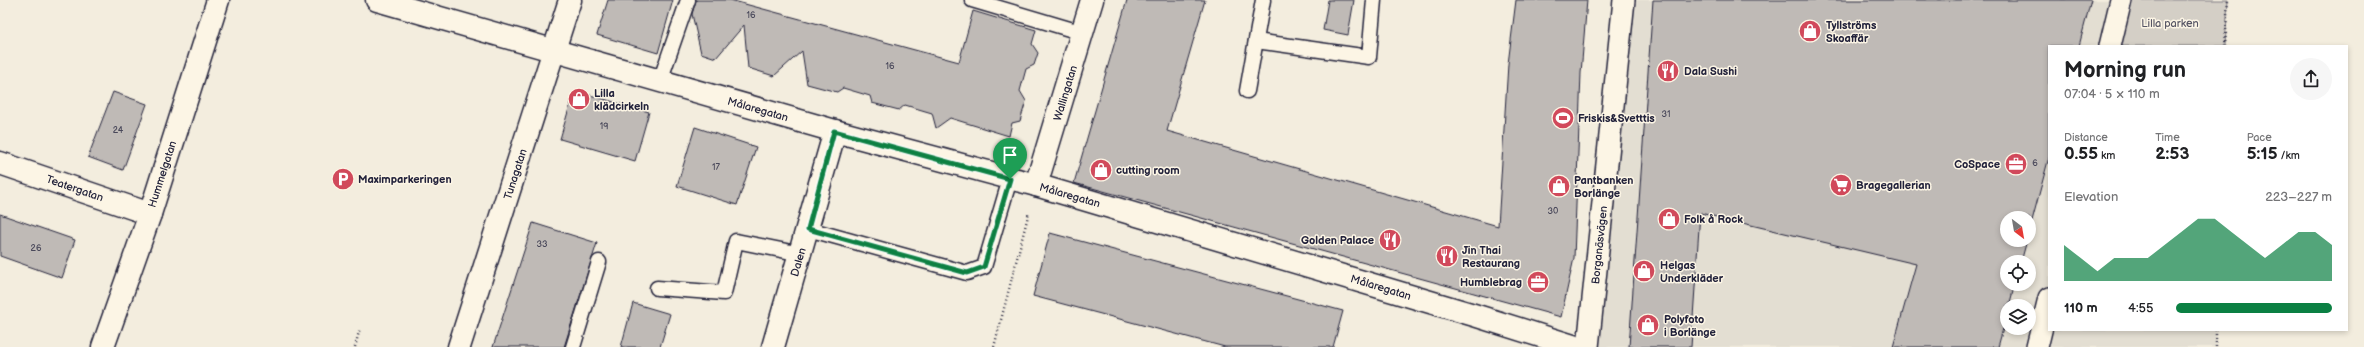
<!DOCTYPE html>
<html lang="en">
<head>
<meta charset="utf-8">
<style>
	:root { --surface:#fff; --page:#f6f6f6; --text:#202124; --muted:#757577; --accent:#0b8043 }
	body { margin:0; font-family:"Balsamiq Sans",sans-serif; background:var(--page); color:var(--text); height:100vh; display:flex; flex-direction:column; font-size:15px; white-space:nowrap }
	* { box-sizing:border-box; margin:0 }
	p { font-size:13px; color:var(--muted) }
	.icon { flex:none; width:22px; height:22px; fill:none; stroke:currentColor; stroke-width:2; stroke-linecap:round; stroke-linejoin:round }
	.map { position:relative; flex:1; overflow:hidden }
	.panel { position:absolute; left:2048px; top:45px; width:300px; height:286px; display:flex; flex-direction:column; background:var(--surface); border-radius:0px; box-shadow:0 2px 6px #0003 }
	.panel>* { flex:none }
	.needle { width:26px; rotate:149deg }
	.fabs { position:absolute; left:2000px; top:211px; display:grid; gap:8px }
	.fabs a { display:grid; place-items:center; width:36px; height:36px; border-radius:50%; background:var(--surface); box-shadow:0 2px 6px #0003; font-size:20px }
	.pin { position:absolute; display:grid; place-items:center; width:34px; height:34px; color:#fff; margin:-41px -17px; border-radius:50% 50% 50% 0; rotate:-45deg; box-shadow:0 0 4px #0007 }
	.pin .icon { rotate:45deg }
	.round { display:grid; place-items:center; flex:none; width:42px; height:42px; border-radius:21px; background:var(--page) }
	.headline { display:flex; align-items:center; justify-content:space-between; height:68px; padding:0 16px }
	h1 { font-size:22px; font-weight:800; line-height:30px }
	.metrics { display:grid; grid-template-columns:repeat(3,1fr); gap:6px; height:68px; padding:4px 16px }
	.metrics div { display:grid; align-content:center }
	.metrics b { font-size:17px; font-weight:800 }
	.metrics small { font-size:11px; font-weight:400 }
	.metrics p { font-size:11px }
	.chart { height:112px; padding:8px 16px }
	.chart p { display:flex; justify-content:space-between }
	.chart svg { width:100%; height:72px; margin-top:4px; fill:var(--accent); opacity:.7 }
	ul { padding:0 16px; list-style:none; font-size:13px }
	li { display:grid; grid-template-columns:64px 48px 1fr; align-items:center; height:30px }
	li i { height:10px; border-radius:5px; background:var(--accent) }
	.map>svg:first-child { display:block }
	.built { fill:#e3ded2; fill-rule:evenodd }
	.green { fill:#d4cfc6; stroke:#7b7880 }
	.building { fill:#bfbab6; stroke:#22223b }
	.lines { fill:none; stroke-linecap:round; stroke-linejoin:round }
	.service-casing { stroke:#22223b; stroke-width:17 }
	.pedestrian-casing { stroke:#22223b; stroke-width:24 }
	.minor-casing { stroke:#22223b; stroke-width:25 }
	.path { stroke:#22223b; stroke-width:2.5; stroke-dasharray:1 3; stroke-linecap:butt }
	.service { stroke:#fcf5e5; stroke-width:14 }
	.pedestrian { stroke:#fcf5e5; stroke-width:21 }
	.minor { stroke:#fcf5e5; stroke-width:22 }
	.route-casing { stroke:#fff; stroke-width:8 }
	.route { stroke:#0b8043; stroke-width:5 }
	.labels { text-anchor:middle; stroke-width:3; stroke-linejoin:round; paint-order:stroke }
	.number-label { font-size:9px; fill:#49485a }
	.park-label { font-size:11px; fill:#575665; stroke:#fcf5e5 }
	.poi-label { font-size:11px; font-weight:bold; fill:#22223b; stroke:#fcf5e5; text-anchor:start }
	.street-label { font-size:11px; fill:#22223b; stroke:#fcf5e5 }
</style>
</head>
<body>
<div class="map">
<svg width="2364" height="347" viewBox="0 0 2364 347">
	<rect width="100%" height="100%" fill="#f3edde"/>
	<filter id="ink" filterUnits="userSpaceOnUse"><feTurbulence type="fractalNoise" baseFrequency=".025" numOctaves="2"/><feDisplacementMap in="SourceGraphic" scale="8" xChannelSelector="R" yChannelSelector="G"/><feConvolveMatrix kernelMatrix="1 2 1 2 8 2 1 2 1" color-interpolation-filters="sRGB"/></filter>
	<g filter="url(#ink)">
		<path class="built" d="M1624,0H2121L2110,46H2049V330H2217V347H1588ZM2007,218H2029V240H2007ZM2007,262H2029V284H2007ZM2007,306H2029V328H2007Z"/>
		<path class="green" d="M2120,0H2228L2225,46H2109Z"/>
		<g class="building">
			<path d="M608,0H673L658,53L597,35Z"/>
			<path d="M696,0H730L959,62L973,11L1036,30L1032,44L1038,53L1034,65L1026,69L1020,91L1026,101L1020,121L1012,123L1009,136L950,118L936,128L932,113L905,105L899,110L872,103L870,96L843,88L837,92L807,84L802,51L774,76L748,68L744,25L716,58L701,53L692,14Z"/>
			<path d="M1127,0H1205L1167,131L1498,226L1508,64L1516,0H1587L1581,73L1574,258L1561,317L1074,183Z"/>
			<path d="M1328,0H1354L1348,35L1323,30Z"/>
			<path d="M1653,0H2091L2079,46H2049V157L2029,232V218H2007V240H2027L2021,262H2007V284H2015L2009,306H2007V314L1998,347H1893L1916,264L1700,213L1691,347H1629Z"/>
			<path d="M113,92L147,104L123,170L88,157Z"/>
			<path d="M583,93L649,112L635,161L560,139L572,98Z"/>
			<path d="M695,127L756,147L737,205L677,186Z"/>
			<path d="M0,214L75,240L62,278L0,256Z"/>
			<path d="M533,223L597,243L564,347H493Z"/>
			<path d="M1050,233L1343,311L1333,347H1225L1033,296Z"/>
			<path d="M633,303L670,314L660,347H621Z"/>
		</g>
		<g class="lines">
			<g class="service-casing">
				<g id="service">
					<path d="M972,0L1083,33"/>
					<path d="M1256,41L1369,57L1374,0"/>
					<path d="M660,81L688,0"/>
					<path d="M1247,91L1263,0"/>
					<path d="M808,229L967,273L984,267L1010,179"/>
					<path d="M657,288L724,293L736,241L801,254"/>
					<path d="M573,347L599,262"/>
				</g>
			</g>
			<g class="pedestrian-casing">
				<g id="pedestrian">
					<path d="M2110,46L2121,0"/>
					<path d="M1588,347L1624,0"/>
					<path d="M2037,347L2049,298"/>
				</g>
			</g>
			<g class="minor-casing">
				<g id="minor">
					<path d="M377,0L835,131L1036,185L1474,315L1576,347"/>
					<path d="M0,163L150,214"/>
					<path d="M1036,185L1092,0"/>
					<path d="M103,347L150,214L218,0"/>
					<path d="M459,347L570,0"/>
					<path d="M773,347L835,131"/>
				</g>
			</g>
			<g class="path">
				<path d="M2225,46L2228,0"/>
				<path d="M355,347L360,328"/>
				<path d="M994,347L1029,212"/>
				<path d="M2216,347V330"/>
			</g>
			<use href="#service" class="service"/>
			<use href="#pedestrian" class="pedestrian"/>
			<use href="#minor" class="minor"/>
		</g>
	</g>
	<g class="lines" filter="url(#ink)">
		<g class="route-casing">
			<path id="route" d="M834,131L1010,179L984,267L967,273L808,229Z"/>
		</g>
		<use href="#route" class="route"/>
	</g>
	<defs>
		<g id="shop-disc" transform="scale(1.15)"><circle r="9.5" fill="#d1495b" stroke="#fcf5e5"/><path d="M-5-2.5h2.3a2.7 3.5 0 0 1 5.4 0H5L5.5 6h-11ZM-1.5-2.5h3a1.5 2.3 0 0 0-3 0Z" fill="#fff"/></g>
		<g id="restaurant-disc" transform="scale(1.15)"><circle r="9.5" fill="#d1495b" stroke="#fcf5e5"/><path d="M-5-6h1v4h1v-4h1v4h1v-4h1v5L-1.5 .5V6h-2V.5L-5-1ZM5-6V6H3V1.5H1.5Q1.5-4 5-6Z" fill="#fff"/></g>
		<g id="stadium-disc" transform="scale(1.15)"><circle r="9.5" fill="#d1495b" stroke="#fcf5e5"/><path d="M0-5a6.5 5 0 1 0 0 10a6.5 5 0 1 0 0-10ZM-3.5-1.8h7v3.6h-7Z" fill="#fff"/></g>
		<g id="office-disc" transform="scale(1.15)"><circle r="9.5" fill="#d1495b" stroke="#fcf5e5"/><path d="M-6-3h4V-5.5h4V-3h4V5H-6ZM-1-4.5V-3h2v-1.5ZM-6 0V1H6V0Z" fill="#fff"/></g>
		<g id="parking-disc" transform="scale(1.15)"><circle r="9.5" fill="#d1495b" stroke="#fcf5e5"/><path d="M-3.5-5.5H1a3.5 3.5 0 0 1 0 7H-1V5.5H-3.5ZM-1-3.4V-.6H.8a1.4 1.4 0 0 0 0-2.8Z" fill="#fff"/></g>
		<g id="supermarket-disc" transform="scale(1.15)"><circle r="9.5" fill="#d1495b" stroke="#fcf5e5"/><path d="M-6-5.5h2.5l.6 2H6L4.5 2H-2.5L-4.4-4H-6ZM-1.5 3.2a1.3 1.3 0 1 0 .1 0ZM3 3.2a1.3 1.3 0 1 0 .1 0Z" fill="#fff"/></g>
	</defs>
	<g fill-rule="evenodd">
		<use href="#shop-disc" x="1810" y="31"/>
		<use href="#restaurant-disc" x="1668" y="71"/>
		<use href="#shop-disc" x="579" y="99"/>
		<use href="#stadium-disc" x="1563" y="118"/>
		<use href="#office-disc" x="2016" y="164"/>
		<use href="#shop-disc" x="1101" y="170"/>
		<use href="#parking-disc" x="343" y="179"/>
		<use href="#supermarket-disc" x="1841" y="185"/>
		<use href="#shop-disc" x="1559" y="186"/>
		<use href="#shop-disc" x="1669" y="219"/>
		<use href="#restaurant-disc" x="1390" y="240"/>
		<use href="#restaurant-disc" x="1447" y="256"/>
		<use href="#shop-disc" x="1644" y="271"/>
		<use href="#office-disc" x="1538" y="282"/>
		<use href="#shop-disc" x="1648" y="325"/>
	</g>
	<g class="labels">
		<g class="number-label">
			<text x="751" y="18">16</text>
			<text x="890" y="69">16</text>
			<text x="1666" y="117">31</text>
			<text x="604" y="129">19</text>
			<text x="118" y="133">24</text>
			<text x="2035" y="166">6</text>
			<text x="716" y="170">17</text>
			<text x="1553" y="214">30</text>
			<text x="542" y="247">33</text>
			<text x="36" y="251">26</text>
		</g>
		<g class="park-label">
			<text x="2170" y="27">Lilla parken</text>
		</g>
		<g class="poi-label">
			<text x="1826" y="29">Tyllströms<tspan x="1826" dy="13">Skoaffär</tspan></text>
			<text x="1684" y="75">Dala Sushi</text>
			<text x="594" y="97">Lilla<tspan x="594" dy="13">klädcirkeln</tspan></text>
			<text x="1578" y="122">Friskis&amp;Svetttis</text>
			<text x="2000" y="168" text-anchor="end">CoSpace</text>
			<text x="1116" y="174">cutting room</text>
			<text x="358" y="183">Maximparkeringen</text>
			<text x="1574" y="184">Pantbanken<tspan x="1574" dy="13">Borlänge</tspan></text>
			<text x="1856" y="189">Bragegallerian</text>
			<text x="1684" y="223">Folk å Rock</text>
			<text x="1374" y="244" text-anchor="end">Golden Palace</text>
			<text x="1462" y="254">Jin Thai<tspan x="1462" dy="13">Restaurang</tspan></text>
			<text x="1660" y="269">Helgas<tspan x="1660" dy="13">Underkläder</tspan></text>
			<text x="1522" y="286" text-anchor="end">Humblebrag</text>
			<text x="1664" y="323">Polyfoto<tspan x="1664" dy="13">i Borlänge</tspan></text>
		</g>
		<g class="street-label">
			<text transform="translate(1065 93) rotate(-73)" y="4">Wallingatan</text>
			<text transform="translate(758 109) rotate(16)" y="4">Målaregatan</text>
			<text transform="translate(162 174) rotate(-72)" y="4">Hummelgatan</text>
			<text transform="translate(515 174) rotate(-72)" y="4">Tunagatan</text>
			<text transform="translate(75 188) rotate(19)" y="4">Teatergatan</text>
			<text transform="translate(1070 195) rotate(16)" y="4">Målaregatan</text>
			<text transform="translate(1599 245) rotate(-84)" y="4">Borganäsvägen</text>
			<text transform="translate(798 262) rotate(-74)" y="4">Dalen</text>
			<text transform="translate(1381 287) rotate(17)" y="4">Målaregatan</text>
		</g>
	</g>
</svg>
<div class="fabs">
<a><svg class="needle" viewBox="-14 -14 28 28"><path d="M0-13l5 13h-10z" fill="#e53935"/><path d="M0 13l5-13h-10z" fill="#757577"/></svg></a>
<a><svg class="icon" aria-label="locate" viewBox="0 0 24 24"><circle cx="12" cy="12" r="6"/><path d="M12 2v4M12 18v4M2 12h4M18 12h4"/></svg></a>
<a><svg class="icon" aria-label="layers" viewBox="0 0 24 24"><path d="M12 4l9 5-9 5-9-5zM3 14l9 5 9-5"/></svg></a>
</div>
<div class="pin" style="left:1010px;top:179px;background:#1e9e55"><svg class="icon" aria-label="arrive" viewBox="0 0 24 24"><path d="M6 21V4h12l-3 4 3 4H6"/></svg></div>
<section class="panel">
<div class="headline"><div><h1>Morning run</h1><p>07:04 · 5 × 110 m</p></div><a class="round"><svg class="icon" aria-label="share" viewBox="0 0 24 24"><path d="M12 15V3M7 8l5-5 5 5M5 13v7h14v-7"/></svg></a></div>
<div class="metrics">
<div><p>Distance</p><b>0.55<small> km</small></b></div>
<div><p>Time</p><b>2:53</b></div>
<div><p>Pace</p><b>5:15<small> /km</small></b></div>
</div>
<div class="chart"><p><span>Elevation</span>223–227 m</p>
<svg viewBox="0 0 160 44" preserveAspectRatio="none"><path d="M0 44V22L10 30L20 38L30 30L40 30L50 30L60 22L70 14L80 6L90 6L100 14L110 22L120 30L130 22L140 14L150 14L160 22V44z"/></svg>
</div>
<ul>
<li><b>110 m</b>4:55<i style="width:100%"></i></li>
</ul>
</section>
</div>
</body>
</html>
